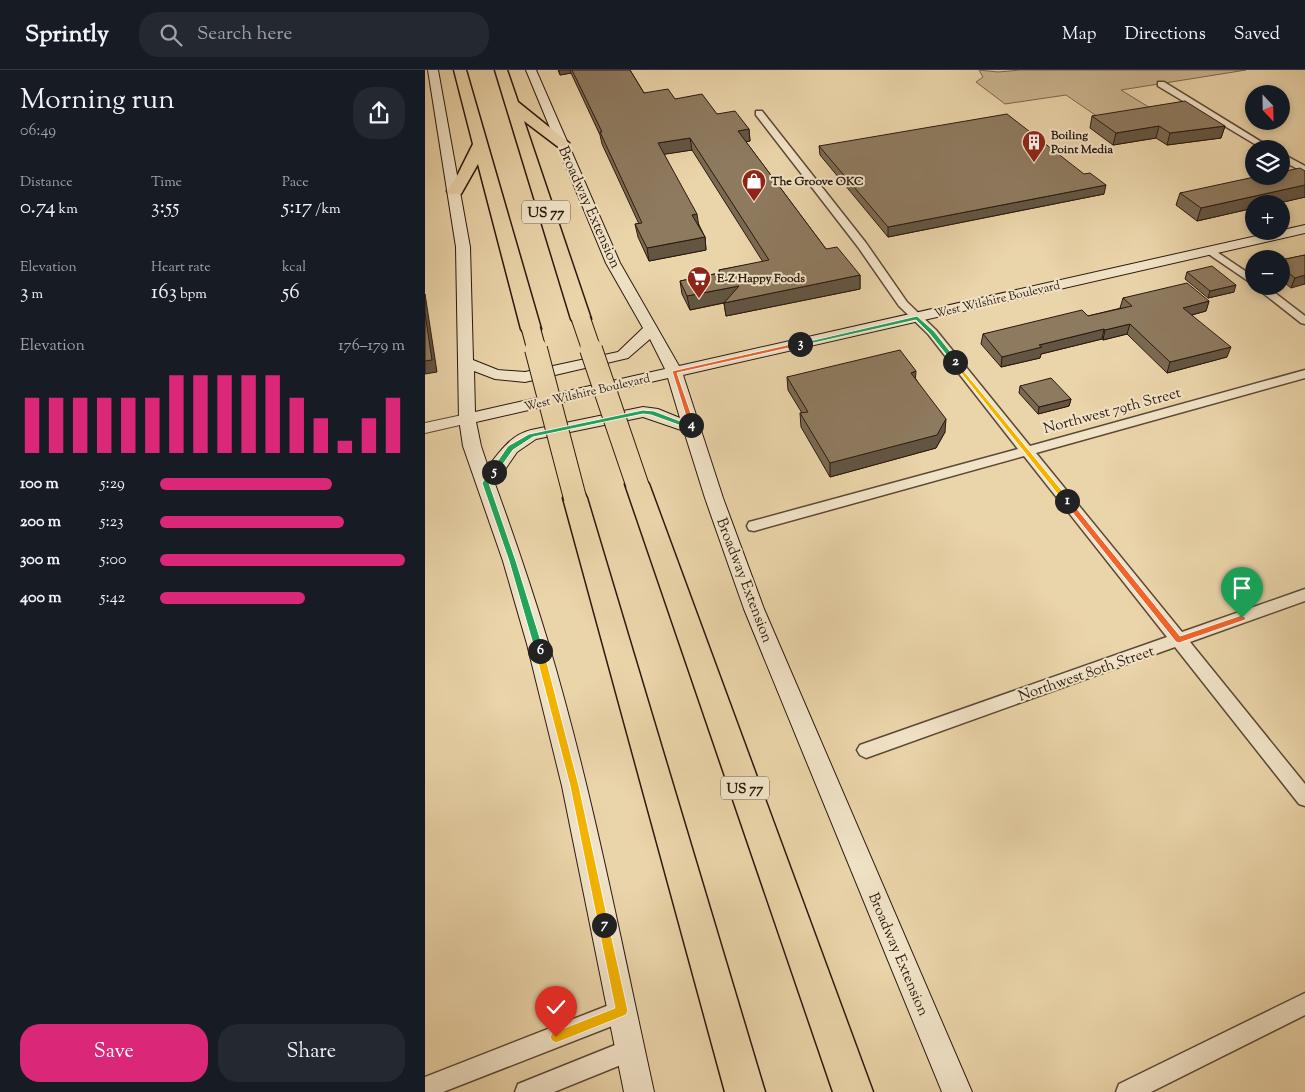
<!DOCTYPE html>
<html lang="en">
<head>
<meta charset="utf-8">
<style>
	:root { --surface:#171b24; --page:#242831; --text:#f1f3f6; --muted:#9ea1a6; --line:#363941; --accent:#db2777 }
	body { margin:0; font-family:"Sorts Mill Goudy",serif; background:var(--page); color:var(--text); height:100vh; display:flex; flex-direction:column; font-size:19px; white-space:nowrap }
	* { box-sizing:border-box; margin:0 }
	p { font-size:16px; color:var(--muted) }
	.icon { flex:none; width:28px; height:28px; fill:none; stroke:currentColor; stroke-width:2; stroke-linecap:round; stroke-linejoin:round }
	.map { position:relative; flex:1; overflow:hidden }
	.drawer { display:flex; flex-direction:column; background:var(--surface); width:425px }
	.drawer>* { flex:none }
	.needle { width:32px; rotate:158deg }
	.tools { position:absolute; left:820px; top:15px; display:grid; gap:10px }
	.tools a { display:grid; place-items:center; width:45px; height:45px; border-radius:50%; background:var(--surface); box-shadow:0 2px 8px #0003; font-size:25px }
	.pin { position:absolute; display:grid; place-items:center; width:42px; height:42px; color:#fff; margin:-51px -21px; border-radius:50% 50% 50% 0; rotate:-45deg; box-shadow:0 0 5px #0007 }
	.pin .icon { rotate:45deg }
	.km { position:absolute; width:25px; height:25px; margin:-12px; border-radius:50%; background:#222; color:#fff; font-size:14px; line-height:25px; text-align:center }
	.round { display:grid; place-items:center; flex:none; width:52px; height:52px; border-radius:20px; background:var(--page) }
	.overview { display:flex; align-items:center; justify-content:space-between; height:85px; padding:0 20px }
	h1 { font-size:28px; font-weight:600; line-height:38px }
	.stats { display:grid; grid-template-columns:repeat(3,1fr); gap:8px; height:85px; padding:5px 20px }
	.stats div { display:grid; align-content:center }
	.stats b { font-size:21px; font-weight:600 }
	.stats small { font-size:14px; font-weight:400 }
	.stats p { font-size:14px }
	.chart { height:140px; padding:10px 20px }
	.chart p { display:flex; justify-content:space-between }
	.chart svg { width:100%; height:90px; margin-top:5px; stroke:var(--accent); stroke-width:6 }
	.cta { display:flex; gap:10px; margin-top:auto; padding:10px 20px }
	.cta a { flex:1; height:58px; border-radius:20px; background:var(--accent); color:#fff; font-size:20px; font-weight:600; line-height:58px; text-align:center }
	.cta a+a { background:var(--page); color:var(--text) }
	ul { padding:0 20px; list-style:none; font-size:16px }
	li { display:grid; grid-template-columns:80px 60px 1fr; align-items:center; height:38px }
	li i { height:12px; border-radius:6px; background:var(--accent) }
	header { display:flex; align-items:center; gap:30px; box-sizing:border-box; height:70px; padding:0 25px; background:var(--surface); border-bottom:1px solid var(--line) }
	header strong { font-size:24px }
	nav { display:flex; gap:28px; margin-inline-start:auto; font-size:18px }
	.search { width:350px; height:45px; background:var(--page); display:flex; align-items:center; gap:12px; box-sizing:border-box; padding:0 18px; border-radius:20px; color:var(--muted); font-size:19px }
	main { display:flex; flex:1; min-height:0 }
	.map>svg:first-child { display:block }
	.green { fill:#cab48f; stroke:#7a664e }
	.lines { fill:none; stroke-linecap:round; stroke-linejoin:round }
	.minor-casing { stroke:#5b4835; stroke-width:3 }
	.tertiary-casing { stroke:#5b4835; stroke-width:2 }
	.secondary-casing { stroke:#2b190e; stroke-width:2 }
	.motorway-casing { stroke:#2b190e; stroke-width:3 }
	.minor { fill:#f1e3c7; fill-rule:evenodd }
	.tertiary { fill:#f1e3c7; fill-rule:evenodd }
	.secondary { fill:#f1e3c7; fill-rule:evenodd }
	.motorway { fill:#ead4a9; fill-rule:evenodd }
	.motorway-bridge-far1-casing { stroke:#2b190e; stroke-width:20; stroke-linecap:butt }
	.motorway-bridge-casing { stroke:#2b190e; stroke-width:24; stroke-linecap:butt }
	.motorway-bridge-far1 { stroke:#ead4a9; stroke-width:18 }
	.motorway-bridge { stroke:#ead4a9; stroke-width:22 }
	.wall { fill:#7a6952; stroke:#2b190e }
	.shaded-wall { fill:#635542; stroke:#2b190e }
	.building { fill:#8e7a5f; stroke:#2b190e }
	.split-1 { fill:#f0652b; stroke:#fff }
	.split-2 { fill:#f5b400; stroke:#fff }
	.split-3 { fill:#22a559; stroke:#fff }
	.split-4 { fill:#f0652b; stroke:#fff }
	.split-5 { fill:#22a559; stroke:#fff }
	.split-6 { fill:#22a559; stroke:#fff }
	.split-7 { fill:#f5b400; stroke:#fff }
	.split-8 { fill:#f5b400; stroke:#fff }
	.labels { text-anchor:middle; stroke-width:4; stroke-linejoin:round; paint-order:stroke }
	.far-poi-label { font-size:12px; font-weight:bold; fill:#2b190e; stroke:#f1e3c7; text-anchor:start }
	.far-street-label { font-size:12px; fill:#2b190e; stroke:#f1e3c7 }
	.shield { fill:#f1e3c7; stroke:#665646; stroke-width:1 }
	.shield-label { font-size:14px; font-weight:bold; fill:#2b190e }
	.street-label { font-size:15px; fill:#2b190e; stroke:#f1e3c7 }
</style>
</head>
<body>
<header>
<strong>Sprintly</strong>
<div class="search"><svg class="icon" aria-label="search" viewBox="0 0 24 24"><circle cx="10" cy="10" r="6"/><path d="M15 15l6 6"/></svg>Search here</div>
<nav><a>Map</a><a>Directions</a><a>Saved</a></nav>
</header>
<main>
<section class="drawer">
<div class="overview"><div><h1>Morning run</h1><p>06:49</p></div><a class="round"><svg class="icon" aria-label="share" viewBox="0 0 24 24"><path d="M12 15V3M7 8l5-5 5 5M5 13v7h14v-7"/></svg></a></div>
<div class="stats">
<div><p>Distance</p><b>0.74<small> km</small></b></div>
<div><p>Time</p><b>3:55</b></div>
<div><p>Pace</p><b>5:17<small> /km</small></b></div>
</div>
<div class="stats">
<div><p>Elevation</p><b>3<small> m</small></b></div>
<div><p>Heart rate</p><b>163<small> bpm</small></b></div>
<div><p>kcal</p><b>56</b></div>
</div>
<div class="chart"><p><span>Elevation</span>176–179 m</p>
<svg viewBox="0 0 160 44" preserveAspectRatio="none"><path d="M5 44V17M15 44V17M25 44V17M35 44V17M45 44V17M55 44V17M65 44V6M75 44V6M85 44V6M95 44V6M105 44V6M115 44V17M125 44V27M135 44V38M145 44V27M155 44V17"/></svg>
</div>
<ul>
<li><b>100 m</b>5:29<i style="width:70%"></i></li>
<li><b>200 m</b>5:23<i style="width:75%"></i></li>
<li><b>300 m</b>5:00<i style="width:100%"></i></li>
<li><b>400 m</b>5:42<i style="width:59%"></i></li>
</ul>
<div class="cta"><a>Save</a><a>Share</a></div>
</section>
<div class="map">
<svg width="880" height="1022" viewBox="0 0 880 1022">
	<rect width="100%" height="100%" fill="#ead4a9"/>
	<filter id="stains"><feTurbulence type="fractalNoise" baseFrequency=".004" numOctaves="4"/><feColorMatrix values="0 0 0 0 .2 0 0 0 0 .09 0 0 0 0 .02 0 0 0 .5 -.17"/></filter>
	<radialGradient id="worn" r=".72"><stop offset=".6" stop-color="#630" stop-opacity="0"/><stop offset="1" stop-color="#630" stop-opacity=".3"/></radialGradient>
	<path class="green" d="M554,0L573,2L596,0H821L696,20L735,44L682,53L641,25L580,34L551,12L558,7Z"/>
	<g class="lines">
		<g class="minor-casing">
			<g id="minor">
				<path d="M733,12H739L848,79H838L733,16Z"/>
				<path d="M331,41H337L441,173L482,232L511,260L605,376L880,300V308L611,383L757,562L880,519V531L765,572L880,714V736L874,734L750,577L441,688L435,685L432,680L435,675L742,567L599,386L329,461L324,460L322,456L324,452L593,379L503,264L474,236L433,177L331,45Z"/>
				<path d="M856,83L880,96V103L856,90Z"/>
				<path d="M786,178L829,207V215L782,183V179Z"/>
				<path d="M829,216H841L880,246V254L876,253Z"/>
				<path d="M880,923V945L726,1022H691L694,1014Z"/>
				<path d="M197,930L205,933L208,941L205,949L18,1022H0V1007Z"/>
				<path d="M205,969L213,972L216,980L213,988L129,1022H90L93,1014Z"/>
			</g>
		</g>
		<g class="tertiary-casing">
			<path id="tertiary" d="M42,344L48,346L50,349L48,352L0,363V353Z"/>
		</g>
		<g class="secondary-casing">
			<path id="secondary" d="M3,0H13L45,177L48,290L73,300L100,302L193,282L218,258L181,193L101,0H111L195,193L254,296L880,155V163L258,305L298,428L339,539L547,1022H517L319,539L280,428L259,361L218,347L111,369L92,382L70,414C89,466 107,519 123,572C167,719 196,872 229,1022H199L137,716L102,574L78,491L38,376L34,349L31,177ZM225,269L240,299L50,342L49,301L70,309L100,312L203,288ZM243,308L255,348L233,339L218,337L106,360C86,365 75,381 63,397L56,376L51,352Z"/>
		</g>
		<g class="motorway-casing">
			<g id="motorway">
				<path d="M29,0H41L116,259L113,263L106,265L99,263L96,259L53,94L36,124H24L22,121L32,106L48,74Z"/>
				<path d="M70,0H82L93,32L144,73L142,76H132L99,51L166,249L163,253L156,255L149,253L146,249Z"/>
				<path d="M212,406L220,408L224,414L448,1022H408L200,414L204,408Z"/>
				<path d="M150,420L159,422L162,428L340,1022H300L138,428L141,422Z"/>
			</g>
		</g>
		<use href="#minor" class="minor"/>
		<use href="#tertiary" class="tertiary"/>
		<use href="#secondary" class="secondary"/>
		<use href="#motorway" class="motorway"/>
		<g class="motorway-bridge-far1-casing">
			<g id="motorway-bridge-far1">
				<path d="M156,249L167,281"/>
				<path d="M106,259L112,281"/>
			</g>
		</g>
		<g class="motorway-bridge-casing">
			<g id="motorway-bridge">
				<path d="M111,279L150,428"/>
				<path d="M166,279L212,414"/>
			</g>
		</g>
		<use href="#motorway-bridge-far1" class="motorway-bridge-far1"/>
		<use href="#motorway-bridge" class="motorway-bridge"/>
	</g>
	<g class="wall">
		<path d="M133,0H205L219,23L250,29L292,44L324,59L325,71L321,72L401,179L435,205V219L301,246L299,233L265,240L257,224L255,211L294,203V200L338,192L267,80L239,84L280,167L281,180L224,191L213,167L210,154H214L177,74L175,65L146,3L135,5Z"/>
		<path d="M667,46L800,56L796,68L742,75L731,68L688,75L665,58Z"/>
		<path d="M394,76L679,124L463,167L395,85Z"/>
		<path d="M755,123L880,127L850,134H829V138L772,151L751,135Z"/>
		<path d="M880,185L866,218L856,210V190Z"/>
		<path d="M762,202L809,222L783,228L760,209Z"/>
		<path d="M698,228L784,231L781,241L767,245L802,287L742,303L702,264L678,270L677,269L616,284L615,288L576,297L556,274L558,264L663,246L696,238H695Z"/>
		<path d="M362,307L491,309L520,362L511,378L405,407L376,357L375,343H377L363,320Z"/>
		<path d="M595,316L646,329L644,336L613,344L594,323Z"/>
	</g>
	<g class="shaded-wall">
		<path d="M134,0H145L146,3L135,5Z"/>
		<path d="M734,56L731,68L688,75L691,63Z"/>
		<path d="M800,56L796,68L742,75L745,63Z"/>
		<path d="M324,59L325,71L314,73L313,61Z"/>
		<path d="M265,68L267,80L235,85L233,73Z"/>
		<path d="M681,115L679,124L463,167V157Z"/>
		<path d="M880,115V127L850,134H829V138L772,151L776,138Z"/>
		<path d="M272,144L274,157H269L267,145Z"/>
		<path d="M280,167L281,180L224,191L222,178Z"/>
		<path d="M435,205V219L301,246L299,233Z"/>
		<path d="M880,205V214L866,218L870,208Z"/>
		<path d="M811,215L809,222L783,228L785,221Z"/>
		<path d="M314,216L316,229L265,240L262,226Z"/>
		<path d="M0,224L12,302L0,304Z"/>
		<path d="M784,231L781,241L755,248L758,238Z"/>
		<path d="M705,254L702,264L678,270L680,260Z"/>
		<path d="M679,259L677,269L616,284L615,288L576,297L577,287L614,275Z"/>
		<path d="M806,277L802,287L742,303L745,292Z"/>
		<path d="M491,301L490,314L486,303Z"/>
		<path d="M646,329L644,336L613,344L614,337Z"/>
		<path d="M521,349L520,362L511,378L405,407V393Z"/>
	</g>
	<g class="building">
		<path d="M147,0H205L219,23L243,19L250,29L277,24L292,44L310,41L324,59L313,61L401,179L412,177L435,205L299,233L314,216L262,226L255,211L295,203L294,200L344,190L265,68L233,73L272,144L267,145L280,167L222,178L210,154L217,153L175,62H177Z"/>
		<path d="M760,31L800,56L745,63L734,56L691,63L667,46Z"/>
		<path d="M582,44L659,104L665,103L681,115L463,157L394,76Z"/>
		<path d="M875,98L880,101V115L776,138L755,123L834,106H856V102Z"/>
		<path d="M880,185V205L870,208L856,197V190Z"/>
		<path d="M787,196L811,215L785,221L762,202Z"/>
		<path d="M762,213L784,231L758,238L806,277L745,292L705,254L680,260L679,259L614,275L617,277L577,287L558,264L657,240L663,246L707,236L698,228Z"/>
		<path d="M0,243L7,290L0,291Z"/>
		<path d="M475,280L491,301L486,303L521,349L512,365L405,393L375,343L383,342L362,307Z"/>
		<path d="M626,308L646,329L614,337L595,316Z"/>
	</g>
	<path class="split-1" d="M639,429H644L755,566L817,545L821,548L820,550L754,573L751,572L639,432Z"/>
	<path class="split-2" d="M530,290L644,429V432H639L528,293L527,292Z"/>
	<path class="split-3" d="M492,246L509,261L532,290V293H528L504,263L491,250L375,276L372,274Z"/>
	<path class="split-4" d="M375,272L377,275L252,303L270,355L264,356L247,301Z"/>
	<path class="split-5" d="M218,340L229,341L263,354L269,353L271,358L265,359L226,345L218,344L108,367L88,380L71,404L65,402L83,376L104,364Z"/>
	<path class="split-6" d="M69,399L72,402L64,413L91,491L119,581L115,584L110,581L84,491L57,413L66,400Z"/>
	<path class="split-7" d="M115,577L119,581L154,716L184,855L183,859L179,861L175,859L173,855L145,716L110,581Z"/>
	<path class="split-8" d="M179,850L183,851L184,855L203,941L201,945L131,973L127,971L125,967L127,963L190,938L173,855L175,851Z"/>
	<defs>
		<g id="building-pin" transform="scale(1.25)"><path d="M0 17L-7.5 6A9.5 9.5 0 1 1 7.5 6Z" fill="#8f2418" stroke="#f1e3c7"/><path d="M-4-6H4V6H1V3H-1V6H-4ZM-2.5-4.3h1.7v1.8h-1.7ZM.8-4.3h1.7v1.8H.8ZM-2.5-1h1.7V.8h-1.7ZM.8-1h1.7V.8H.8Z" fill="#fff"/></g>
		<g id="shop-pin" transform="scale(1.25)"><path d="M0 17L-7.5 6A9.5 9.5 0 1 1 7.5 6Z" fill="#8f2418" stroke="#f1e3c7"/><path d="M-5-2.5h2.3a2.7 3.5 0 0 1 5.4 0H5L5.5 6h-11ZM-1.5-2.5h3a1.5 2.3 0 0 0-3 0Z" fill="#fff"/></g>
		<g id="supermarket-pin" transform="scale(1.25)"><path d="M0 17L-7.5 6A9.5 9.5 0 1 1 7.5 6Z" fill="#8f2418" stroke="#f1e3c7"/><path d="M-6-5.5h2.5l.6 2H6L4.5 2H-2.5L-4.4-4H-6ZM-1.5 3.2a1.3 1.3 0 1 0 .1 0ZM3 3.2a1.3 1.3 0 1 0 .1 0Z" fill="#fff"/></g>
	</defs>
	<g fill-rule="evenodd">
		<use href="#building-pin" x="609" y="72"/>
		<use href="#shop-pin" x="329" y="111"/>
		<use href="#supermarket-pin" x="274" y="208"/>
	</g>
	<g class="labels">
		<g class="far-poi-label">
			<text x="626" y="69">Boiling<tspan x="626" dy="14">Point Media</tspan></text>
			<text x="346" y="115">The Groove OKC</text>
			<text x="292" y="212">E-Z Happy Foods</text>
		</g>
		<g class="far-street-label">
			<text transform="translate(572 229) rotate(-13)" y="4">West Wilshire Boulevard</text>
			<text transform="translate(162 322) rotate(-13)" y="4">West Wilshire Boulevard</text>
		</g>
		<g class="shield">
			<rect x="97" y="130.5" width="48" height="23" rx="4"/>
			<rect x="296" y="706.5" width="48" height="23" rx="4"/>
		</g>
		<g class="shield-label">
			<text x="121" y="147">US 77</text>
			<text x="320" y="723">US 77</text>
		</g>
		<g class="street-label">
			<text transform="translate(165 137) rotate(66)" y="5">Broadway Extension</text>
			<text transform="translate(687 340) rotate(-15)" y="5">Northwest 79th Street</text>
			<text transform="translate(320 510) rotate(69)" y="5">Broadway Extension</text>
			<text transform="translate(661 603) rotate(-19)" y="5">Northwest 80th Street</text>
			<text transform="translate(474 884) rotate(67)" y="5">Broadway Extension</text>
		</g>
	</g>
	<rect width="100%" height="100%" filter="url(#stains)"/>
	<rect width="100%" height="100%" fill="url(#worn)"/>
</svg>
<div class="tools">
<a><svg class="needle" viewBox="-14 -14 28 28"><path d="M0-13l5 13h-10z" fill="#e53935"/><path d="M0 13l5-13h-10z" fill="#9ea1a6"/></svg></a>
<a><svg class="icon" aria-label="layers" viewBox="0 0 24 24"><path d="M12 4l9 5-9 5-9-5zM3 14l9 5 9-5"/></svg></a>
<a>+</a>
<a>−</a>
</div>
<div class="pin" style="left:817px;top:548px;background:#1e9e55"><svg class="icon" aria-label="arrive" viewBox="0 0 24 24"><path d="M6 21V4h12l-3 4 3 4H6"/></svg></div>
<div class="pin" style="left:131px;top:967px;background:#d93025"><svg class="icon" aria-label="check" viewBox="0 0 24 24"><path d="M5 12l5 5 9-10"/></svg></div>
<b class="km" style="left:642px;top:431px">1</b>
<b class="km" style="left:530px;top:292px">2</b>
<b class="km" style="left:375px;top:274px">3</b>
<b class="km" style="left:266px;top:355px">4</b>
<b class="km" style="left:69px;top:402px">5</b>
<b class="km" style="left:115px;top:581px">6</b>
<b class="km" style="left:179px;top:855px">7</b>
</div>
</main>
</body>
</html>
